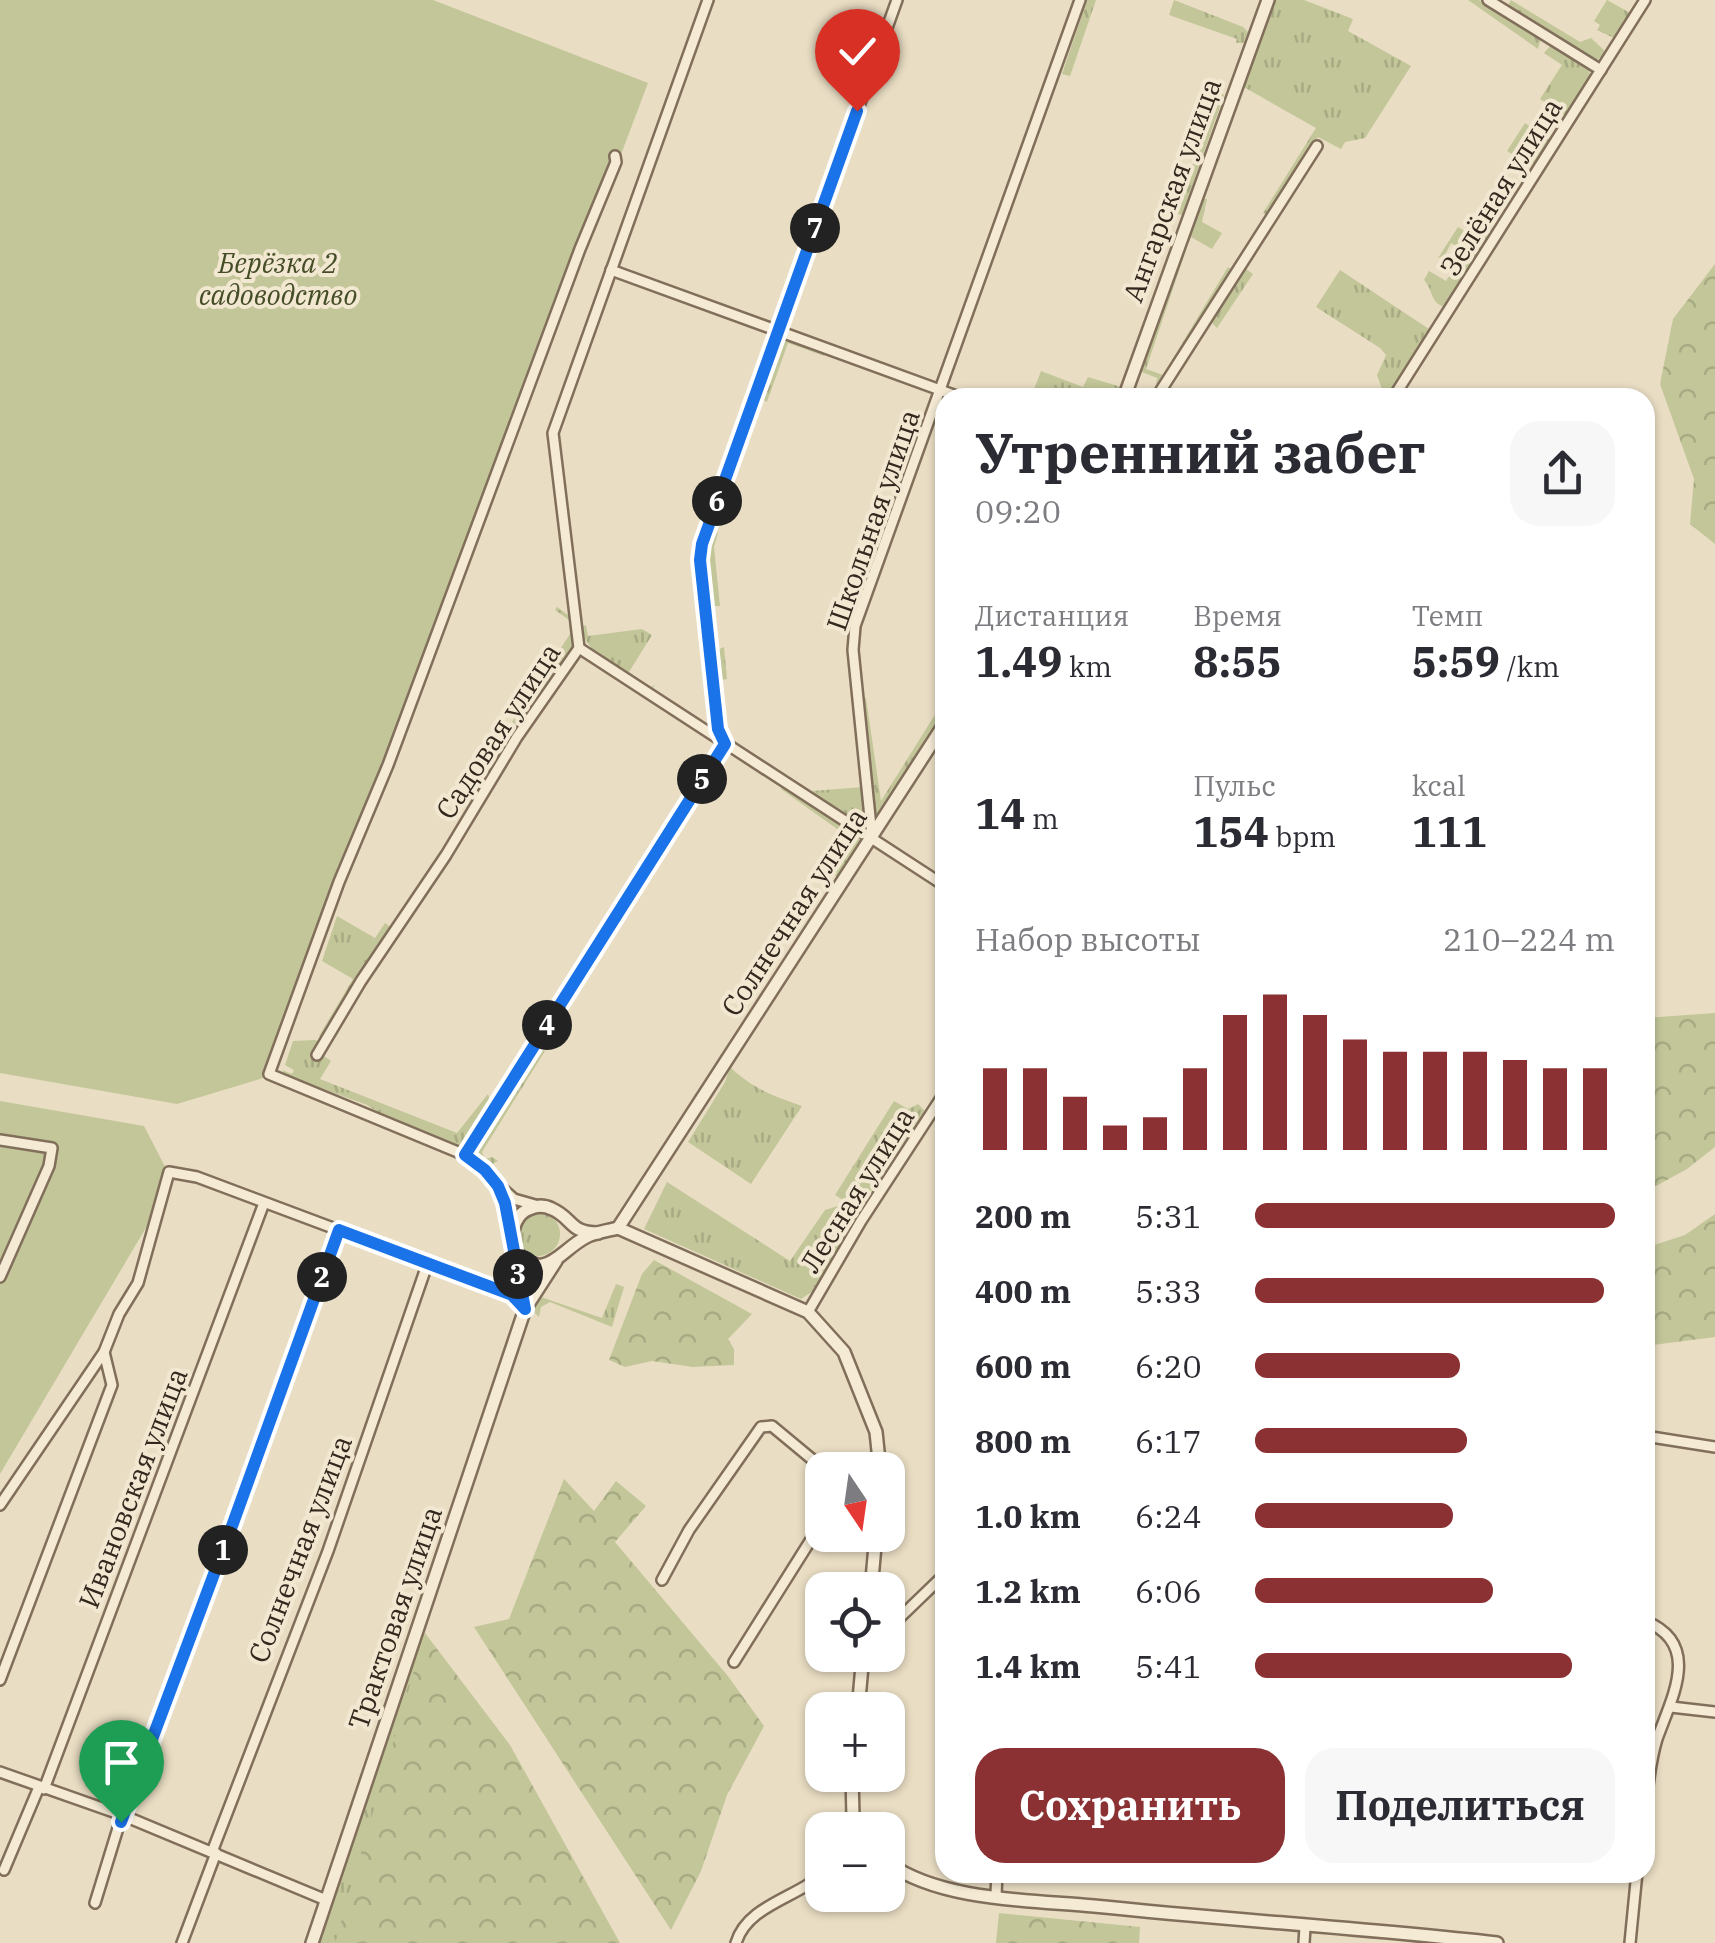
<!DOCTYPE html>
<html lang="ru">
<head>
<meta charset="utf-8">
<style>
	:root { --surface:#fff; --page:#f7f7f7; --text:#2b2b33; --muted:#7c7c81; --accent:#8b3134 }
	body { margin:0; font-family:"IBM Plex Serif",serif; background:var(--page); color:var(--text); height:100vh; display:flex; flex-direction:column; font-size:38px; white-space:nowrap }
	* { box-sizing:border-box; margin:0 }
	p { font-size:32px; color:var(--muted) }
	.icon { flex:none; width:55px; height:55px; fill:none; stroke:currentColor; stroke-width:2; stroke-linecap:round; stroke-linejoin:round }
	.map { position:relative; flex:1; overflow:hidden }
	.sheet { position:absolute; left:935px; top:388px; width:720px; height:1495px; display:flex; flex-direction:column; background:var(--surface); border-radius:30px; box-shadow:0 2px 8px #0004 }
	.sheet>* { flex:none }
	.needle { width:65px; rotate:167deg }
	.fabs { position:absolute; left:805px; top:1452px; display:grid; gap:20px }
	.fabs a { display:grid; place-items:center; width:100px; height:100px; border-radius:20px; background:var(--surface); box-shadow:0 2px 8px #0004; font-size:50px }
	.pin { position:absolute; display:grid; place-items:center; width:85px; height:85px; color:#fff; margin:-102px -42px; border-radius:50% 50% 50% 0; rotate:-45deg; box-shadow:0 0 10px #0007 }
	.pin .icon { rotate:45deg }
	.km { position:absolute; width:50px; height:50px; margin:-25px; border-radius:50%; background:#222; color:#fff; font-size:28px; line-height:50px; text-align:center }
	.round { display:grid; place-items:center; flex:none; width:105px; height:105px; border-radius:30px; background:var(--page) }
	.summary { display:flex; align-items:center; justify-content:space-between; height:170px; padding:0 40px }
	h1 { font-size:55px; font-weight:800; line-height:75px }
	.figures { display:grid; grid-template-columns:repeat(3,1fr); gap:15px; height:170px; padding:10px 40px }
	.figures div { display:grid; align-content:center }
	.figures b { font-size:42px; font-weight:800 }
	.figures small { font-size:28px; font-weight:400 }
	.figures p { font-size:28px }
	.chart { height:280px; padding:20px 40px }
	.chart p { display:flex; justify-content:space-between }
	.chart svg { width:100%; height:180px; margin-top:10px; stroke:var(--accent); stroke-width:6 }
	.cta { display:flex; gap:20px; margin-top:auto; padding:20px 40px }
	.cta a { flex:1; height:115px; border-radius:30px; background:var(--accent); color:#fff; font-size:40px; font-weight:800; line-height:115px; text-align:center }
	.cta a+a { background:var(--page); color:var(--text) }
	ul { padding:0 40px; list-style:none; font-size:32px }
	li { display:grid; grid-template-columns:160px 120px 1fr; align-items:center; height:75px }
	li i { height:25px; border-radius:12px; background:var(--accent) }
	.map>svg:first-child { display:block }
	.grass { fill:url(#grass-tufts) }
	.forest { fill:url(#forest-crowns) }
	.garden { fill:#c2c698 }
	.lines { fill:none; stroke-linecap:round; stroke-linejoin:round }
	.minor-casing { stroke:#826f5b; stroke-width:14 }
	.tertiary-casing { stroke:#826f5b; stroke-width:16 }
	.minor { stroke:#f5ebd5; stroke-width:9 }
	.tertiary { stroke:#f5ebd5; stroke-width:11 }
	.route-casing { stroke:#fff; stroke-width:20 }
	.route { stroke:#1a73e8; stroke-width:12 }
	.labels { text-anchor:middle; stroke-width:8; stroke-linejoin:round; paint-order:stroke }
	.street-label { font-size:28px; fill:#33281e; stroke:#f2e8d2 }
	.park-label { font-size:28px; font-style:italic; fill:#454d27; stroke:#f2e8d2 }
</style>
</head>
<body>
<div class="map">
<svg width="1715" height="1943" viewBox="0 0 1715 1943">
	<defs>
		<pattern id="grass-tufts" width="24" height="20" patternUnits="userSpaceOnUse" patternTransform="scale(2.5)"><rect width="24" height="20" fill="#c2c698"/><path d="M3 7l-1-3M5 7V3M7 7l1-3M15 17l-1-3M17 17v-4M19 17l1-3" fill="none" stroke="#a7aa83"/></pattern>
		<pattern id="forest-crowns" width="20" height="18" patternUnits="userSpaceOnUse" patternTransform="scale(2.5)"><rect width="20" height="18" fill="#c2c698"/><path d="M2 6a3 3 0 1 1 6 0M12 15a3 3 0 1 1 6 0" fill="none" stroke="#a7aa83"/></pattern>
	</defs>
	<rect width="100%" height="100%" fill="#e9ddc3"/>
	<g class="grass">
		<path d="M1087,0H1096L1070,76L1062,74Z"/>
		<path d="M1174,0L1243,27L1248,32L1245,43H1236L1237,39L1169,15Z"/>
		<path d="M1273,0H1304L1353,19L1348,31L1411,66L1365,138L1345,142L1341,149L1318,137L1268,216L1263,213L1316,128L1242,86Z"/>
		<path d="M1468,0H1479L1541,37L1538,49Z"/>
		<path d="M1511,0L1580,42L1591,38L1607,53L1595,61L1507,7Z"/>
		<path d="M1607,0L1632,14L1616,39L1597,30L1600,25L1594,21Z"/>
		<path d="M1551,45L1589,70L1591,79L1568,118L1540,99L1562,65L1544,53Z"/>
		<path d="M1219,91L1224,95L1182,215L1175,213Z"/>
		<path d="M1525,123L1553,142L1536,169L1507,151Z"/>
		<path d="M1201,199H1207L1202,222L1222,233L1212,249L1191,237L1189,242L1186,239Z"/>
		<path d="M1458,227L1476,238L1483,228L1490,227L1494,235L1478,259L1451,243L1444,257L1438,258Z"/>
		<path d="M1183,247L1186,250L1146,369L1163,375L1228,267L1233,270L1156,386L1157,378L1142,372L1137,378Z"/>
		<path d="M1459,262H1467L1474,266L1447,308C1429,303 1434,291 1424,280L1429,271L1446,281Z"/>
		<path d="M1246,269L1253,274L1217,328L1210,321Z"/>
		<path d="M1340,270L1432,331L1390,397L1382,389L1377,375L1386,355L1380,348L1316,307Z"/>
		<path d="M788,338L826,352L824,356L788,343L767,402L757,397L778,344Z"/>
		<path d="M1041,371L1083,387L1088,377L1121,387L1118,397H1031Z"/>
		<path d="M710,529L718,533L714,547L720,606H709L704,560Z"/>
		<path d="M557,607L572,618L574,648L519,726L512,722L570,634L569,620L555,610Z"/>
		<path d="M586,625L588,636L642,629L652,635L629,672L651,687L655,685L651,690C626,674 588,659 581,627Z"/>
		<path d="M724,647L727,679L722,680L727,732L740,747L812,791L863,787L866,810L859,826L732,743L721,727L715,651Z"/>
		<path d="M866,698L881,801L941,705L945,708L877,815L874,813L861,701Z"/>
		<path d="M784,786L859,836L860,842L837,877L833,874L854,841L781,789Z"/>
		<path d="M337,916L375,938L385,923L392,928L322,1038L319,1036L353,979L322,961Z"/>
		<path d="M316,1040L319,1043L312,1055L318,1058L321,1054L331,1061L320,1079L457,1133L488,1094L490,1100L467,1145L455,1148L389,1119L367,1105L285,1075L282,1070L292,1074L294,1070L285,1065L293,1041Z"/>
		<path d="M537,1047L545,1051L482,1152L485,1159L492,1157L498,1161L489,1166L478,1158L477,1147Z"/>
		<path d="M730,1067C752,1088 771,1095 802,1106L751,1184L688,1142L725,1082Z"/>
		<path d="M894,1101L908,1109L918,1104L925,1111L859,1210L835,1195Z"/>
		<path d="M667,1182L790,1261L825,1210L838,1206L856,1217L816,1289L801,1299L644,1229Z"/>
		<circle cx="538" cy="1234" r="22"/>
		<path d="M616,1284L624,1287L612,1327L550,1302L541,1307L539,1317L532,1310L538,1296L602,1318Z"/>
		<path d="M418,1629L425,1633L339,1943H314Z"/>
	</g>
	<g class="forest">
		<path d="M1715,264V544L1690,524L1694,479L1660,384L1673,319Z"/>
		<path d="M1715,1013V1147L1687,1169L1645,1192V1018Z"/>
		<path d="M1715,1214V1337L1645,1346V1248L1685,1235Z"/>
		<path d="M654,1260L752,1314L728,1339L734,1349V1365L693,1367L652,1361L625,1367L609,1360L642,1274Z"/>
		<path d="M564,1479L594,1511L616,1481L646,1506L615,1542L727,1675L764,1726L727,1795L701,1871L671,1930L474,1627L509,1619Z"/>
		<path d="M425,1633L510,1745L620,1943H335Z"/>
		<path d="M999,1913L1140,1927L1139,1943H996Z"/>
	</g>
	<g class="garden">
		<path d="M0,0H433L648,83L273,1075L177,1104L0,1073Z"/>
		<path d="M0,1101L144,1126L173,1182L0,1474Z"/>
	</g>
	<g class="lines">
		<g class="minor-casing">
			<g id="minor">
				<path d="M1488,0L1601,70"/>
				<path d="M611,270L962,398"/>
				<path d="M1156,398L1317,146"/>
				<path d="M1393,398L1645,0"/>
				<path d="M579,648L945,886"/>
				<path d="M872,837L853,650L855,626L1080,0"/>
				<path d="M317,1055L361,981L446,855L517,737L579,648L553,433L708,0"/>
				<path d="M0,1140L52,1148L49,1166L0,1277"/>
				<path d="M465,1155L725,744L718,729L700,560L702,544L897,0"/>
				<path d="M499,1189L505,1203L510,1237"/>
				<path d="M535,1205L514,1199L465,1155L269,1074L339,882L388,765L580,249L616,162L615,156"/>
				<path d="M808,1312L861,1221L945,1092"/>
				<path d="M1645,1436L1715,1447"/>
				<path d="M0,1505L104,1352L119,1314L138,1283L169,1172L197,1177L512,1295L523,1307"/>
				<path d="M662,1580L689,1530L761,1427L772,1426L825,1470"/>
				<path d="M1645,1621C1703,1644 1671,1699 1657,1739C1650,1761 1648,1786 1645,1810"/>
				<path d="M888,1629L945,1574"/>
				<path d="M734,1662L822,1522"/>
				<path d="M0,1680L112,1385L104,1352"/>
				<path d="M1671,1707L1715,1712"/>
				<path d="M0,1772L122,1815L326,1900"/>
				<path d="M44,1789L264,1203"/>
				<path d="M212,1852L328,1551L428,1262"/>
				<path d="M4,1870L39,1787"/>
				<path d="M996,1895L997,1872"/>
				<path d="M95,1903L122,1815L233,1526L339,1230"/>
				<path d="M182,1943L216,1853"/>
				<path d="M736,1943C747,1906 795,1898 822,1875"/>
				<path d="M1304,1943L1305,1927"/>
				<path d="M1630,1943L1637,1872"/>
			</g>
		</g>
		<g class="tertiary-casing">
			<g id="tertiary">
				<path d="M1124,398L1268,0"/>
				<path d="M618,1228L945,723"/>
				<path d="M618,1228L808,1312L844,1352L876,1432L880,1470"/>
				<path d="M515,1251C545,1284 559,1251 586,1237C596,1232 607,1231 618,1228"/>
				<path d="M525,1309C520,1282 497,1222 529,1209C537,1205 544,1205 552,1209C573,1218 569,1233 598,1233"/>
				<path d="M871,1590L876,1535"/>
				<path d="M858,1710L863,1655"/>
				<path d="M852,1775L853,1817L859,1830"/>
				<path d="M888,1863C941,1901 1030,1900 1094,1906C1228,1920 1363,1928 1497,1943"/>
				<path d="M312,1943L525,1309L556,1261"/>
			</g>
		</g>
		<use href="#minor" class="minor"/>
		<use href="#tertiary" class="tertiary"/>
	</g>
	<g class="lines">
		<g class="route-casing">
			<path id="route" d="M121,1822L232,1526L339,1230L512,1295L525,1309L505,1203L498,1186L485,1170L465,1155L725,744L718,729L700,560L702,544L857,111"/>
		</g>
		<use href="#route" class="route"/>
	</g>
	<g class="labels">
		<g class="street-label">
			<text transform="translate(1501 187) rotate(-58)" y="10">Зелёная улица</text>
			<text transform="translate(1172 190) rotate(-70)" y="10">Ангарская улица</text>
			<text transform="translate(873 520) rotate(-71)" y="10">Школьная улица</text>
			<text transform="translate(498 731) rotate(-57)" y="10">Садовая улица</text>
			<text transform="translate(794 912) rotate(-57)" y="10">Солнечная улица</text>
			<text transform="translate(857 1190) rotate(-58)" y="10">Лесная улица</text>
			<text transform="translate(133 1488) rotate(-69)" y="10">Ивановская улица</text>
			<text transform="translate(300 1549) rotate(-69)" y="10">Солнечная улица</text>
			<text transform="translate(395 1618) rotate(-71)" y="10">Трактовая улица</text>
		</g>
		<g class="park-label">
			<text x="278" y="273">Берёзка 2<tspan x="278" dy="32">садоводство</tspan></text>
		</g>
	</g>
</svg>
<div class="fabs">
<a><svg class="needle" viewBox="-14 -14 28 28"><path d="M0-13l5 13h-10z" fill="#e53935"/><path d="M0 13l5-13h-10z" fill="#7c7c81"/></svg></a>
<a><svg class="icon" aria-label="locate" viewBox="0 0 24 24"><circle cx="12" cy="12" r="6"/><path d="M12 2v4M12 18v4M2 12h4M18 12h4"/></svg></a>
<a>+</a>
<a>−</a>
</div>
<div class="pin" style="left:121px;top:1822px;background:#1e9e55"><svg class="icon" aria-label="arrive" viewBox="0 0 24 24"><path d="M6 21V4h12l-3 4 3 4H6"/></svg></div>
<div class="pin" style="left:857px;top:111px;background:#d93025"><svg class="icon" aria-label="check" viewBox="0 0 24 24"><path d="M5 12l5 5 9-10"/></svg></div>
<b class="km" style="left:223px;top:1550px">1</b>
<b class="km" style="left:322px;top:1277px">2</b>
<b class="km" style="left:518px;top:1274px">3</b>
<b class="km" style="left:547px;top:1025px">4</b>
<b class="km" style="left:702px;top:779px">5</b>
<b class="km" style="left:717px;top:501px">6</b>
<b class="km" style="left:815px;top:228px">7</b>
<section class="sheet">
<div class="summary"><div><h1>Утренний забег</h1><p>09:20</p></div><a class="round"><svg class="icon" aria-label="share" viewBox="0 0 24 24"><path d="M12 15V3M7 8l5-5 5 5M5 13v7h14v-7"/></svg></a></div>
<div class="figures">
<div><p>Дистанция</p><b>1.49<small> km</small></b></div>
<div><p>Время</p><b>8:55</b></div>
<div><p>Темп</p><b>5:59<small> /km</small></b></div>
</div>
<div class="figures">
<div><b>14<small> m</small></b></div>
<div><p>Пульс</p><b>154<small> bpm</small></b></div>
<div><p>kcal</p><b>111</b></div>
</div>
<div class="chart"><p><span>Набор высоты</span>210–224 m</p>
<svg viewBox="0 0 160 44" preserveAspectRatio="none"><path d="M5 44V24M15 44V24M25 44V31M35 44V38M45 44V36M55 44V24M65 44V11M75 44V6M85 44V11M95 44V17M105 44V20M115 44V20M125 44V20M135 44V22M145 44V24M155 44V24"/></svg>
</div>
<ul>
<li><b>200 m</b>5:31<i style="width:100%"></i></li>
<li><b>400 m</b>5:33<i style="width:97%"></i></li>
<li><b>600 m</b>6:20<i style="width:57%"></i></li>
<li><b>800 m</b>6:17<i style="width:59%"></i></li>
<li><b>1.0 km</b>6:24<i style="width:55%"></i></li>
<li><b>1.2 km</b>6:06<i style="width:66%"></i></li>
<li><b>1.4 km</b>5:41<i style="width:88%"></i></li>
</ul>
<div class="cta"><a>Сохранить</a><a>Поделиться</a></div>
</section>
</div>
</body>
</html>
